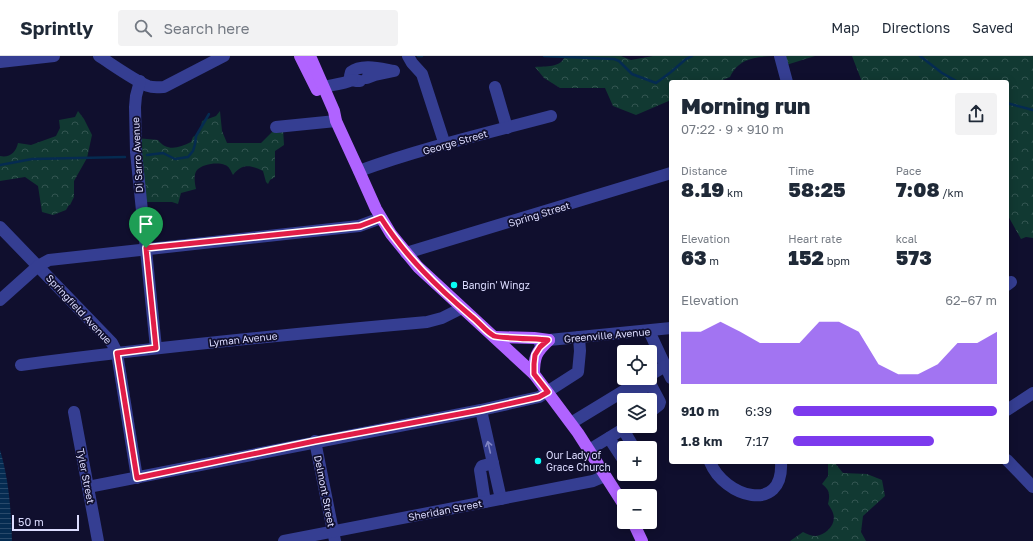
<!DOCTYPE html>
<html lang="en">
<head>
<meta charset="utf-8">
<style>
	:root { --surface:#fff; --page:#f2f2f3; --text:#1f2937; --muted:#747a83; --line:#e0e1e3; --accent:#7c3aed }
	body { margin:0; font-family:"Golos Text",sans-serif; background:var(--page); color:var(--text); height:100vh; display:flex; flex-direction:column; font-size:15px; white-space:nowrap }
	* { box-sizing:border-box; margin:0 }
	p { font-size:13px; color:var(--muted) }
	.icon { flex:none; width:22px; height:22px; fill:none; stroke:currentColor; stroke-width:2; stroke-linecap:round; stroke-linejoin:round }
	.map { position:relative; flex:1; overflow:hidden }
	.side { position:absolute; left:669px; top:24px; width:340px; height:384px; display:flex; flex-direction:column; background:var(--surface); border-radius:4px; box-shadow:0 2px 10px #0003 }
	.side>* { flex:none }
	.controls { position:absolute; left:617px; top:289px; display:grid; gap:8px }
	.controls a { display:grid; place-items:center; width:40px; height:40px; border-radius:4px; background:var(--surface); box-shadow:0 2px 10px #0003; font-size:20px }
	.scale { position:absolute; left:12px; bottom:10px; width:67px; box-sizing:border-box; padding-left:4px; border:2px solid #dcdcff; border-top:0; font-size:11px; line-height:14px; white-space:nowrap; color:#dcdcff; -webkit-text-stroke:3px #100f2e; paint-order:stroke }
	.pin { position:absolute; display:grid; place-items:center; width:34px; height:34px; color:#fff; margin:-41px -17px; border-radius:50% 50% 50% 0; rotate:-45deg; box-shadow:0 0 4px #0007 }
	.pin .icon { rotate:45deg }
	.round { display:grid; place-items:center; flex:none; width:42px; height:42px; border-radius:4px; background:var(--page) }
	.headline { display:flex; align-items:center; justify-content:space-between; height:68px; padding:0 12px }
	h1 { font-size:22px; font-weight:800; line-height:30px }
	.stats { display:grid; grid-template-columns:repeat(3,1fr); gap:6px; height:68px; padding:4px 12px }
	.stats div { display:grid; align-content:center }
	.stats b { font-size:20px; font-weight:800 }
	.stats small { font-size:11px; font-weight:400 }
	.stats p { font-size:11px }
	.chart { height:112px; padding:8px 12px }
	.chart p { display:flex; justify-content:space-between }
	.chart svg { width:100%; height:72px; margin-top:4px; fill:var(--accent); opacity:.7 }
	ul { padding:0 12px; list-style:none; font-size:13px }
	li { display:grid; grid-template-columns:64px 48px 1fr; align-items:center; height:30px }
	li i { height:10px; border-radius:5px; background:var(--accent) }
	header { display:flex; align-items:center; gap:24px; box-sizing:border-box; height:56px; padding:0 20px; background:var(--surface); border-bottom:1px solid var(--line) }
	header strong { font-size:19px }
	nav { display:flex; gap:22px; margin-inline-start:auto; font-size:14px }
	.search { width:280px; height:36px; background:var(--page); display:flex; align-items:center; gap:10px; box-sizing:border-box; padding:0 14px; border-radius:4px; color:var(--muted); font-size:15px }
	.map>svg:first-child { display:block }
	.forest { fill:url(#forest-crowns) }
	.water { fill:url(#water-rules) }
	.lines { fill:none; stroke-linecap:round; stroke-linejoin:round }
	.stream { stroke:#052b51; stroke-width:2.5 }
	.minor { stroke:#353e92; stroke-width:12 }
	.major { stroke:#b063ff; stroke-width:12 }
	.oneway { stroke:#8085c3 }
	.route-casing { stroke:#fff; stroke-width:8 }
	.route { stroke:#e11d48; stroke-width:5 }
	.poi-dot { fill:#08fff7; stroke:#100f2e; stroke-width:1.5 }
	.labels { text-anchor:middle; stroke-width:3.5; stroke-linejoin:round; paint-order:stroke }
	.street-label { font-size:10px; fill:#dcdcff; stroke:#100f2e }
	.poi-label { font-size:10px; fill:#dcdcff; stroke:#100f2e; text-anchor:start }
</style>
</head>
<body>
<header>
<strong>Sprintly</strong>
<div class="search"><svg class="icon" aria-label="search" viewBox="0 0 24 24"><circle cx="10" cy="10" r="6"/><path d="M15 15l6 6"/></svg>Search here</div>
<nav><a>Map</a><a>Directions</a><a>Saved</a></nav>
</header>
<div class="map">
<svg width="1033" height="485" viewBox="0 0 1033 485">
	<defs>
		<pattern id="forest-crowns" width="20" height="18" patternUnits="userSpaceOnUse"><rect width="20" height="18" fill="#113932"/><path d="M2 6a3 3 0 1 1 6 0M12 15a3 3 0 1 1 6 0" fill="none" stroke="#335551"/></pattern>
		<pattern id="water-rules" width="6" height="5" patternUnits="userSpaceOnUse"><rect width="6" height="5" fill="#052b51"/><path d="M0 2.5h6" fill="none" stroke="#29496b"/></pattern>
	</defs>
	<rect width="100%" height="100%" fill="#100f2e"/>
	<g class="forest">
		<path d="M565,0H621L631,4L653,0H774C755,1 739,2 730,21L718,26H671V44L636,59L613,50L605,32H560L544,22L535,11C545,10 561,12 565,0Z"/>
		<path d="M778,0H815L783,10Z"/>
		<path d="M852,0H1033V182L1026,181L1021,183L1007,158V26H862Z"/>
		<path d="M78,55L84,63L92,79L87,102L74,125V141L70,149H69L66,154L53,159L42,156L38,130L25,121L0,125V100C10,102 16,96 18,87L31,89L56,80L60,72L59,64L75,61Z"/>
		<path d="M220,55L222,75L227,87H261L275,73L283,72L284,89L275,95V121L270,124L268,128L266,126L263,115C251,109 242,107 233,119C231,115 229,110 225,109C217,106 203,108 197,114C193,119 195,128 196,133L181,137L178,148L172,146H140L136,82L158,84C167,96 179,92 191,86L193,81L200,76L202,65L216,60Z"/>
		<path d="M828,406H834L843,417L867,418L882,424L885,440L863,460L861,476L866,485H790L803,476C807,478 811,480 816,480C826,479 837,468 833,457C832,454 830,451 828,448C830,439 830,434 822,428L828,420Z"/>
	</g>
	<path class="water" d="M0,394C9,424 11,454 12,485H0Z"/>
	<g class="lines">
		<g class="stream">
			<path d="M418,0H422"/>
			<path d="M544,0L614,3L619,5L632,18L656,27L671,16L686,3L692,0"/>
			<path d="M920,0L942,17L958,26"/>
			<path d="M1007,47L1033,54"/>
			<path d="M147,99L163,97L175,103L188,101L193,95L195,88L196,80L209,58"/>
			<path d="M0,109L32,103L125,101"/>
		</g>
		<g class="minor">
			<path d="M99,0C113,9 134,24 148,30C153,32 158,31 164,31L224,0"/>
			<path d="M408,0L412,7L422,18L445,89"/>
			<path d="M780,0L787,26"/>
			<path d="M0,6L54,0"/>
			<path d="M140,25L136,40L135,51L136,96L156,292"/>
			<path d="M360,25H357L352,24L350,20L351,16C362,7 382,13 394,15L375,19L367,22"/>
			<path d="M495,31L507,72"/>
			<path d="M317,33C328,29 341,29 352,24"/>
			<path d="M276,71L336,65"/>
			<path d="M359,115C422,92 487,77 551,60"/>
			<path d="M0,171L112,287L117,297L137,422"/>
			<path d="M406,197L671,117"/>
			<path d="M1007,229L1011,226"/>
			<path d="M0,244L38,210L49,204L359,170L381,162"/>
			<path d="M649,275L671,322"/>
			<path d="M540,288L549,284L671,272"/>
			<path d="M21,309C156,291 291,278 427,266L442,262L462,252"/>
			<path d="M650,319L665,310"/>
			<path d="M635,337L649,329L652,331L660,346L659,349L650,356"/>
			<path d="M481,354L501,443"/>
			<path d="M1007,354L1033,337"/>
			<path d="M74,356L98,485"/>
			<path d="M571,367L645,322"/>
			<path d="M623,373L634,392"/>
			<path d="M609,382L624,405"/>
			<path d="M315,385L335,485"/>
			<path d="M589,394L628,370"/>
			<path d="M1007,404L1033,431"/>
			<path d="M710,406C724,441 784,459 781,406"/>
			<path d="M88,431L481,354L539,341L578,316L580,295L579,281"/>
			<path d="M485,446L480,414L482,410L493,407"/>
			<path d="M284,485L593,425L605,420"/>
		</g>
		<g class="major">
			<path d="M300,0L317,34"/>
			<path d="M310,0L334,55L336,65L359,115L376,153L391,178L418,211L534,318L578,377L624,449"/>
			<path d="M495,281L534,282L549,284"/>
			<path d="M534,318C534,301 536,296 549,284"/>
			<path d="M633,466L642,485"/>
		</g>
	</g>
	<defs><path id="oneway-shaft" d="M-6 0H5M1.5-3L5.5 0L1.5 3" fill="none" stroke-width="1.6" stroke-linecap="round" stroke-linejoin="round"/></defs>
	<use class="oneway" href="#oneway-shaft" transform="translate(489 391) rotate(-103)"/>
	<g class="lines">
		<g class="route-casing">
			<path id="route" d="M381,162C405,200 437,231 471,260C479,266 486,276 494,280C497,282 540,283 548,284L540,291L535,299L534,308V318L548,336L539,341L481,354L315,385L137,422L117,297L156,292L146,192L360,170Z"/>
		</g>
		<use href="#route" class="route"/>
	</g>
	<g class="poi-dot">
		<circle cx="454" cy="229" r="4"/>
		<circle cx="538" cy="405" r="4"/>
	</g>
	<g class="labels">
		<g class="street-label">
			<text transform="translate(455 86) rotate(-16)" y="4">George Street</text>
			<text transform="translate(137 99) rotate(-93)" y="4">Di Sarro Avenue</text>
			<text transform="translate(539 158) rotate(-17)" y="4">Spring Street</text>
			<text transform="translate(79 253) rotate(47)" y="4">Springfield Avenue</text>
			<text transform="translate(607 279) rotate(-5)" y="4">Greenville Avenue</text>
			<text transform="translate(243 283) rotate(-6)" y="4">Lyman Avenue</text>
			<text transform="translate(86 420) rotate(79)" y="4">Tyler Street</text>
			<text transform="translate(325 435) rotate(79)" y="4">Delmont Street</text>
			<text transform="translate(445 454) rotate(-11)" y="4">Sheridan Street</text>
		</g>
		<g class="poi-label">
			<text x="462" y="233">Bangin' Wingz</text>
			<text x="546" y="403">Our Lady of<tspan x="546" dy="12">Grace Church</tspan></text>
		</g>
	</g>
</svg>
<div class="controls">
<a><svg class="icon" aria-label="locate" viewBox="0 0 24 24"><circle cx="12" cy="12" r="6"/><path d="M12 2v4M12 18v4M2 12h4M18 12h4"/></svg></a>
<a><svg class="icon" aria-label="layers" viewBox="0 0 24 24"><path d="M12 4l9 5-9 5-9-5zM3 14l9 5 9-5"/></svg></a>
<a>+</a>
<a>−</a>
</div>
<div class="scale">50 m</div>
<div class="pin" style="left:146px;top:192px;background:#1e9e55"><svg class="icon" aria-label="arrive" viewBox="0 0 24 24"><path d="M6 21V4h12l-3 4 3 4H6"/></svg></div>
<section class="side">
<div class="headline"><div><h1>Morning run</h1><p>07:22 · 9 × 910 m</p></div><a class="round"><svg class="icon" aria-label="share" viewBox="0 0 24 24"><path d="M12 15V3M7 8l5-5 5 5M5 13v7h14v-7"/></svg></a></div>
<div class="stats">
<div><p>Distance</p><b>8.19<small> km</small></b></div>
<div><p>Time</p><b>58:25</b></div>
<div><p>Pace</p><b>7:08<small> /km</small></b></div>
</div>
<div class="stats">
<div><p>Elevation</p><b>63<small> m</small></b></div>
<div><p>Heart rate</p><b>152<small> bpm</small></b></div>
<div><p>kcal</p><b>573</b></div>
</div>
<div class="chart"><p><span>Elevation</span>62–67 m</p>
<svg viewBox="0 0 160 44" preserveAspectRatio="none"><path d="M0 44V12L10 12L20 6L30 12L40 19L50 19L60 19L70 6L80 6L90 12L100 32L110 38L120 38L130 32L140 19L150 19L160 12V44z"/></svg>
</div>
<ul>
<li><b>910 m</b>6:39<i style="width:100%"></i></li>
<li><b>1.8 km</b>7:17<i style="width:69%"></i></li>
</ul>
</section>
</div>
</body>
</html>
